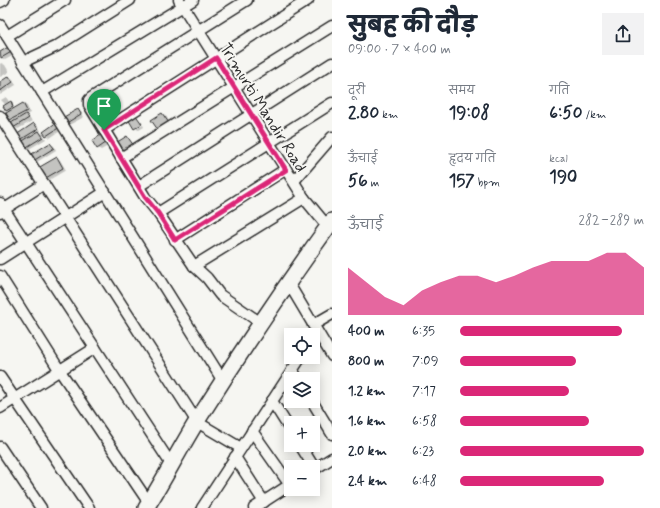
<!DOCTYPE html>
<html lang="hi">
<head>
<meta charset="utf-8">
<style>
	:root { --surface:#fff; --page:#f2f2f3; --text:#1f2937; --muted:#747a83; --accent:#db2777 }
	body { margin:0; font-family:Mynerve,"Playpen Sans Deva",sans-serif; background:var(--page); color:var(--text); height:100vh; display:flex; flex-direction:column; font-size:15px; white-space:nowrap }
	* { box-sizing:border-box; margin:0 }
	p { font-size:13px; color:var(--muted) }
	.icon { flex:none; width:22px; height:22px; fill:none; stroke:currentColor; stroke-width:2; stroke-linecap:round; stroke-linejoin:round }
	.map { position:relative; flex:1; overflow:hidden }
	.panel { display:flex; flex-direction:column; background:var(--surface); width:328px }
	.panel>* { flex:none }
	.fabs { position:absolute; left:284px; top:328px; display:grid; gap:8px }
	.fabs a { display:grid; place-items:center; width:36px; height:36px; border-radius:0px; background:var(--surface); box-shadow:0 2px 10px #0003; font-size:20px }
	.pin { position:absolute; display:grid; place-items:center; width:34px; height:34px; color:#fff; margin:-41px -17px; border-radius:50% 50% 50% 0; rotate:-45deg; box-shadow:0 0 4px #0007 }
	.pin .icon { rotate:45deg }
	.round { display:grid; place-items:center; flex:none; width:42px; height:42px; border-radius:0px; background:var(--page) }
	.overview { display:flex; align-items:center; justify-content:space-between; height:68px; padding:0 16px }
	h1 { font-size:22px; font-weight:800; line-height:30px }
	.stats { display:grid; grid-template-columns:repeat(3,1fr); gap:6px; height:68px; padding:4px 16px }
	.stats div { display:grid; align-content:center }
	.stats b { font-size:17px; font-weight:800 }
	.stats small { font-size:11px; font-weight:400 }
	.stats p { font-size:11px }
	.chart { height:112px; padding:8px 16px }
	.chart p { display:flex; justify-content:space-between }
	.chart svg { width:100%; height:72px; margin-top:4px; fill:var(--accent); opacity:.7 }
	ul { padding:0 16px; list-style:none; font-size:13px }
	li { display:grid; grid-template-columns:64px 48px 1fr; align-items:center; height:30px }
	li i { height:10px; border-radius:5px; background:var(--accent) }
	main { display:flex; flex:1; min-height:0 }
	.map>svg:first-child { display:block }
	.shadow { fill:#0003 }
	.building { fill:#c3c3c0; stroke:#2b2b2b }
	.lines { fill:none; stroke-linecap:round; stroke-linejoin:round }
	.street-casing { stroke:#2b2b2b; stroke-width:13 }
	.secondary-casing { stroke:#2b2b2b; stroke-width:18 }
	.street { stroke:#f6f6f2; stroke-width:10 }
	.secondary { stroke:#f6f6f2; stroke-width:15 }
	.route-casing { stroke:#fff; stroke-width:8 }
	.route { stroke:#db2777; stroke-width:5 }
	.labels { text-anchor:middle; stroke-width:4; stroke-linejoin:round; paint-order:stroke }
	.street-label { font-size:16px; fill:#2b2b2b; stroke:#f6f6f2 }
</style>
</head>
<body>
<main>
<div class="map">
<svg width="332" height="508" viewBox="0 0 332 508">
	<rect width="100%" height="100%" fill="#f6f6f2"/>
	<filter id="ink" filterUnits="userSpaceOnUse"><feTurbulence type="fractalNoise" baseFrequency=".025" numOctaves="2"/><feDisplacementMap in="SourceGraphic" scale="8" xChannelSelector="R" yChannelSelector="G"/><feConvolveMatrix kernelMatrix="1 2 1 2 8 2 1 2 1" color-interpolation-filters="sRGB"/></filter>
	<g filter="url(#ink)">
		<g class="shadow">
			<path d="M10,47L16,54L5,60L2,58L0,53Z"/>
			<path d="M1,63L5,65L9,72L0,77V64Z"/>
			<path d="M9,77L13,79L16,85L0,95V83Z"/>
			<path d="M6,97L10,103H12L14,109L23,104L27,106L30,113L26,115L32,121L18,129L14,127L15,122L11,120L10,112L7,110L6,105L1,100Z"/>
			<path d="M78,110L81,112L84,117L69,125L66,123Z"/>
			<path d="M162,114L166,116L171,125L162,131Z"/>
			<path d="M34,124L38,126L41,131L39,132L43,134L46,139L29,149L25,147L24,141L21,140L18,135Z"/>
			<path d="M61,125L63,129L50,138L44,132Z"/>
			<path d="M143,125L144,127L139,130L136,129Z"/>
			<path d="M105,133L113,143L101,150L98,148Z"/>
			<path d="M50,144L54,146L56,150L37,162L34,160Z"/>
			<path d="M57,158L60,160L66,170L49,180L45,178Z"/>
		</g>
		<g class="building">
			<path d="M10,46L13,51L1,58L0,52Z"/>
			<path d="M9,76L13,82L0,91V82Z"/>
			<path d="M113,98L119,106L113,110L107,101Z"/>
			<path d="M11,101L13,107L6,111L3,106Z"/>
			<path d="M23,103L27,111L10,120L6,113Z"/>
			<path d="M78,109L81,114L65,124L62,118Z"/>
			<path d="M162,113L169,123L158,130L151,120Z"/>
			<path d="M26,114L29,118L13,128L11,123Z"/>
			<path d="M135,114L142,124L134,129L128,119Z"/>
			<path d="M57,122L60,127L46,136L43,132Z"/>
			<path d="M34,123L38,129L20,140L16,135Z"/>
			<path d="M39,131L43,137L25,148L21,142Z"/>
			<path d="M105,132L110,140L97,149L92,141Z"/>
			<path d="M127,136L134,146L121,154L114,144Z"/>
			<path d="M50,143L54,148L33,161L30,155Z"/>
			<path d="M57,157L63,168L44,179L38,168Z"/>
		</g>
		<g class="lines">
			<g class="street-casing">
				<g id="street">
					<path d="M179,0L304,198L328,227"/>
					<path d="M247,0L91,98L89,100V105L145,197L158,213L194,266L207,278L220,295L261,323"/>
					<path d="M0,2L4,0"/>
					<path d="M0,25L223,381"/>
					<path d="M7,36L65,0"/>
					<path d="M23,62L57,46L130,0"/>
					<path d="M42,92L193,0"/>
					<path d="M0,116L197,422L241,448"/>
					<path d="M104,130L308,0"/>
					<path d="M121,158L332,26"/>
					<path d="M294,181L332,137"/>
					<path d="M139,186L332,63"/>
					<path d="M0,203L171,464"/>
					<path d="M0,212L44,184"/>
					<path d="M158,213L332,103"/>
					<path d="M175,240L286,169"/>
					<path d="M0,259L105,192"/>
					<path d="M194,266L304,198"/>
					<path d="M0,276L60,371L149,503"/>
					<path d="M289,284L332,356"/>
					<path d="M313,325L332,314"/>
					<path d="M292,370L298,379"/>
					<path d="M0,377L89,508"/>
					<path d="M272,401L291,431"/>
					<path d="M312,401L332,434"/>
					<path d="M0,408L95,348"/>
					<path d="M252,431L290,485"/>
					<path d="M300,445L315,469"/>
					<path d="M0,447L41,508"/>
					<path d="M235,457L264,502"/>
					<path d="M313,470L332,458"/>
					<path d="M202,508L301,357"/>
					<path d="M254,508L291,484"/>
				</g>
			</g>
			<g class="secondary-casing">
				<path id="secondary" d="M146,508C164,480 179,450 197,421C240,353 285,286 332,221"/>
			</g>
			<use href="#street" class="street"/>
			<use href="#secondary" class="secondary"/>
		</g>
	</g>
	<g class="lines" filter="url(#ink)">
		<g class="route-casing">
			<path id="route" d="M216,58L286,170L175,240L158,213L145,197L104,130Z"/>
		</g>
		<use href="#route" class="route"/>
	</g>
	<g class="labels">
		<g class="street-label">
			<text transform="translate(264 107) rotate(58)" y="6">Trimurti Mandir Road</text>
		</g>
	</g>
</svg>
<div class="fabs">
<a><svg class="icon" aria-label="locate" viewBox="0 0 24 24"><circle cx="12" cy="12" r="6"/><path d="M12 2v4M12 18v4M2 12h4M18 12h4"/></svg></a>
<a><svg class="icon" aria-label="layers" viewBox="0 0 24 24"><path d="M12 4l9 5-9 5-9-5zM3 14l9 5 9-5"/></svg></a>
<a>+</a>
<a>−</a>
</div>
<div class="pin" style="left:104px;top:130px;background:#1e9e55"><svg class="icon" aria-label="arrive" viewBox="0 0 24 24"><path d="M6 21V4h12l-3 4 3 4H6"/></svg></div>
</div>
<section class="panel">
<div class="overview"><div><h1>सुबह की दौड़</h1><p>09:00 · 7 × 400 m</p></div><a class="round"><svg class="icon" aria-label="share" viewBox="0 0 24 24"><path d="M12 15V3M7 8l5-5 5 5M5 13v7h14v-7"/></svg></a></div>
<div class="stats">
<div><p>दूरी</p><b>2.80<small> km</small></b></div>
<div><p>समय</p><b>19:08</b></div>
<div><p>गति</p><b>6:50<small> /km</small></b></div>
</div>
<div class="stats">
<div><p>ऊँचाई</p><b>56<small> m</small></b></div>
<div><p>हृदय गति</p><b>157<small> bpm</small></b></div>
<div><p>kcal</p><b>190</b></div>
</div>
<div class="chart"><p><span>ऊँचाई</span>282–289 m</p>
<svg viewBox="0 0 160 44" preserveAspectRatio="none"><path d="M0 44V15L10 24L20 33L30 38L40 29L50 24L60 20L70 20L80 24L90 20L100 15L110 11L120 11L130 11L140 6L150 6L160 15V44z"/></svg>
</div>
<ul>
<li><b>400 m</b>6:35<i style="width:88%"></i></li>
<li><b>800 m</b>7:09<i style="width:63%"></i></li>
<li><b>1.2 km</b>7:17<i style="width:59%"></i></li>
<li><b>1.6 km</b>6:58<i style="width:70%"></i></li>
<li><b>2.0 km</b>6:23<i style="width:100%"></i></li>
<li><b>2.4 km</b>6:48<i style="width:78%"></i></li>
</ul>
</section>
</main>
</body>
</html>
